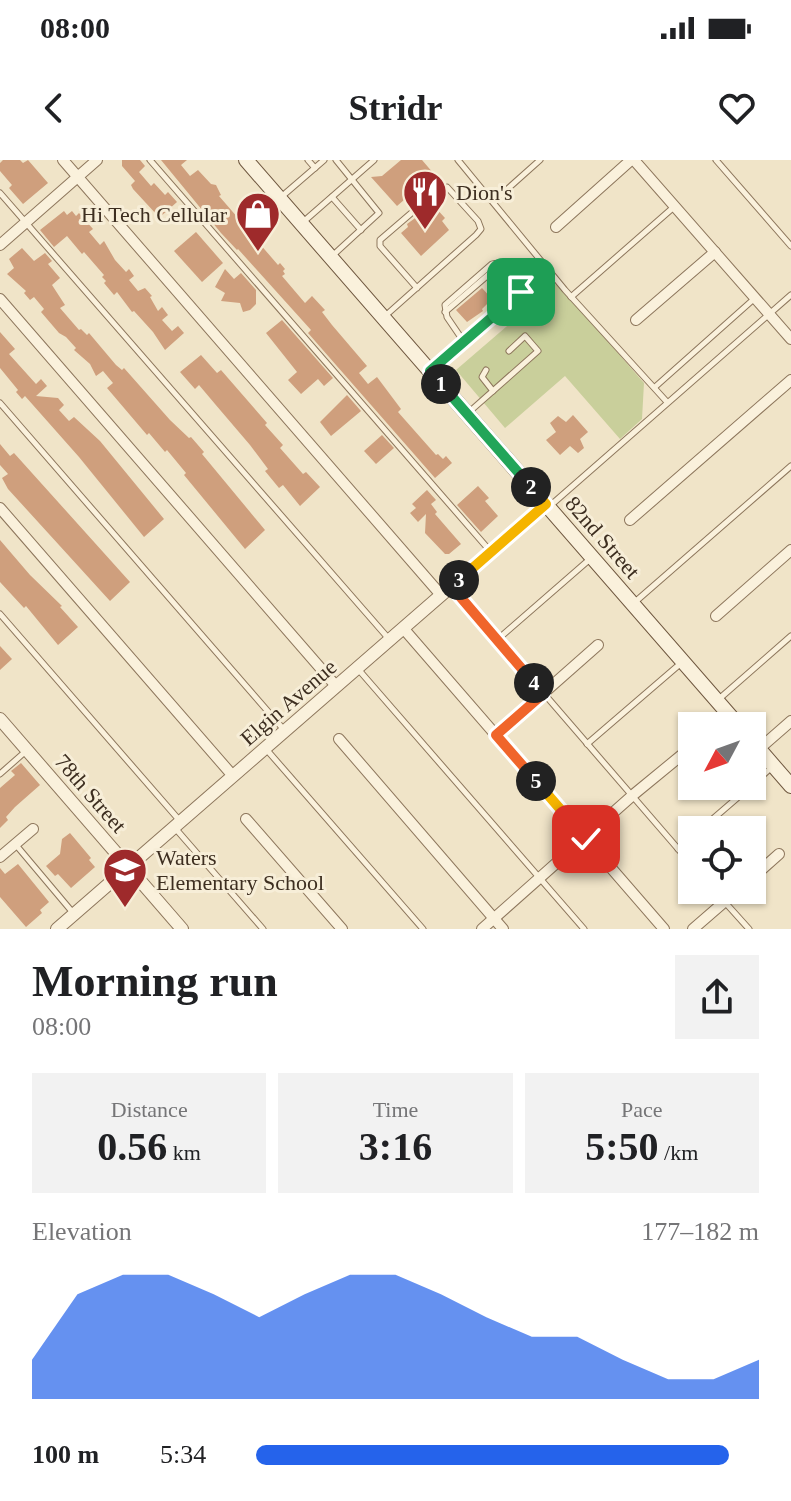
<!DOCTYPE html>
<html lang="en">
<head>
<meta charset="utf-8">
<style>
	:root { --surface:#fff; --page:#f2f2f2; --text:#202124; --muted:#757577; --accent:#2563eb }
	body { margin:0; font-family:Georgia,serif; background:var(--page); color:var(--text); height:100vh; display:flex; flex-direction:column; font-size:30px; white-space:nowrap }
	* { box-sizing:border-box; margin:0 }
	p { font-size:26px; color:var(--muted) }
	.icon { flex:none; width:44px; height:44px; fill:none; stroke:currentColor; stroke-width:2; stroke-linecap:round; stroke-linejoin:round }
	.map { position:relative; height:769px; overflow:hidden }
	.side { display:flex; flex-direction:column; background:var(--surface); flex:1 }
	.side>* { flex:none }
	.needle { width:52px; rotate:229deg }
	.controls { position:absolute; left:678px; top:552px; display:grid; gap:16px }
	.controls a { display:grid; place-items:center; width:88px; height:88px; border-radius:0px; background:var(--surface); box-shadow:0 2px 6px #0004; font-size:40px }
	.pin { position:absolute; display:grid; place-items:center; width:68px; height:68px; color:#fff; margin:-34px; border-radius:16px; box-shadow:0 4px 12px #0006 }
	.km { position:absolute; width:40px; height:40px; margin:-20px; border-radius:50%; background:#222; color:#fff; font-size:22px; line-height:40px; text-align:center }
	.round { display:grid; place-items:center; flex:none; width:84px; height:84px; border-radius:0px; background:var(--page) }
	.headline { display:flex; align-items:center; justify-content:space-between; height:136px; padding:0 32px }
	h1 { font-size:44px; font-weight:800; line-height:60px }
	.stats { display:grid; grid-template-columns:repeat(3,1fr); gap:12px; height:136px; padding:8px 32px }
	.stats div { display:grid; align-content:center; border-radius:0px; background:var(--page); text-align:center }
	.stats b { font-size:40px; font-weight:800 }
	.stats small { font-size:22px; font-weight:400 }
	.stats p { font-size:22px }
	.chart { height:224px; padding:16px 32px }
	.chart p { display:flex; justify-content:space-between }
	.chart svg { width:100%; height:144px; margin-top:8px; fill:var(--accent); opacity:.7 }
	ul { padding:0 32px; list-style:none; font-size:26px }
	li { display:grid; grid-template-columns:128px 96px 1fr; align-items:center; height:60px }
	li i { height:20px; border-radius:10px; background:var(--accent) }
	.status { display:flex; justify-content:space-between; align-items:center; height:56px; padding:0 40px; background:var(--surface); direction:ltr }
	.status svg { height:22px; fill:currentColor }
	header { display:flex; justify-content:space-between; align-items:center; height:104px; padding:0 32px; background:var(--surface); font-size:36px; font-weight:800 }
	.map>svg:first-child { display:block }
	.green { fill:#c9cf9b }
	.building { fill:#cf9f7d }
	.lines { fill:none; stroke-linecap:round; stroke-linejoin:round }
	.service-casing { stroke:#8d765c; stroke-width:7 }
	.minor-casing { stroke:#8d765c; stroke-width:12 }
	.tertiary-casing { stroke:#8d765c; stroke-width:14 }
	.secondary-casing { stroke:#6f573f; stroke-width:16 }
	.service { stroke:#faf1dc; stroke-width:5 }
	.minor { stroke:#faf1dc; stroke-width:10 }
	.tertiary { stroke:#faf1dc; stroke-width:12 }
	.secondary { stroke:#faf1dc; stroke-width:14 }
	.split-1-casing { stroke:#fff; stroke-width:16 }
	.split-2-casing { stroke:#fff; stroke-width:16 }
	.split-3-casing { stroke:#fff; stroke-width:16 }
	.split-4-casing { stroke:#fff; stroke-width:16 }
	.split-5-casing { stroke:#fff; stroke-width:16 }
	.split-6-casing { stroke:#fff; stroke-width:16 }
	.split-1 { stroke:#22a559; stroke-width:10 }
	.split-2 { stroke:#22a559; stroke-width:10 }
	.split-3 { stroke:#f5b400; stroke-width:10 }
	.split-4 { stroke:#f0652b; stroke-width:10 }
	.split-5 { stroke:#f0652b; stroke-width:10 }
	.split-6 { stroke:#f5b400; stroke-width:10 }
	.labels { text-anchor:middle; stroke-width:6; stroke-linejoin:round; paint-order:stroke }
	.poi-label { font-size:22px; fill:#3d2e20; stroke:#f7eed8; text-anchor:start }
	.street-label { font-size:22px; fill:#3d2e20; stroke:#f7eed8 }
</style>
</head>
<body>
<div class="status"><b>08:00</b><svg viewBox="0 0 49 12"><path d="M0 12V9h3v3zM5 12V6h3v6zM10 12V3h3v9zM15 12V0h3v12zM26 1h20v11H26zM47 4h2v5h-2z"/></svg></div>
<header><svg class="icon" aria-label="back" viewBox="0 0 24 24"><path d="M15 5l-7 7 7 7"/></svg>Stridr<svg class="icon" aria-label="heart" viewBox="0 0 24 24"><path d="M12 20l-8-8c-3-5 5-10 8-4 3-6 11-1 8 4z"/></svg></header>
<div class="map">
<svg width="791" height="769" viewBox="0 0 791 769">
	<rect width="100%" height="100%" fill="#f0e4c8"/>
	<path class="green" d="M557,123L644,223L642,259L620,279L565,216L505,268L456,210Z"/>
	<g class="building">
		<path d="M3,0H20L23,3L28,0L48,23L23,44L9,28L12,25L0,11V3Z"/>
		<path d="M122,0H140L145,6L139,12L151,26L154,23L165,35L168,32L177,42L160,57L157,55L133,29L131,25L135,21L122,6Z"/>
		<path d="M161,0H187L181,5L190,16L198,10L211,24L216,25L221,35L219,36L245,66L251,67L253,76L278,105L280,103L285,109L283,111L285,114L282,116L305,143L312,136L325,150L322,152L332,165L367,206L359,213L368,224L377,217L401,249L398,252L436,295L438,294L443,299L446,296L452,303L435,318L308,173L311,170L238,89L237,90L221,73Z"/>
		<path d="M401,0H422L434,14L397,46L371,17L382,16Z"/>
		<path d="M433,45L445,58L442,61L449,70L421,96L401,73L408,67L407,64Z"/>
		<path d="M64,51L67,55L72,51L76,56L79,53L93,69L89,72L100,85L104,81L115,100L126,112L129,109L134,116L129,120L138,131L145,128L152,136L150,137L158,151L162,147L168,155L162,160L172,171L178,166L184,173L165,190L153,172L134,151L132,152L117,132L114,135L104,123L106,121L102,117L104,115L84,92L82,94L67,76L54,87L40,70Z"/>
		<path d="M196,72L223,103L202,122L174,91Z"/>
		<path d="M22,88L34,101L45,93L52,101L48,104L60,118L52,125L65,145L60,148L79,170L81,169L87,175L89,173L116,205L122,210L124,208L170,260L189,278L191,277L204,292L202,294L265,370L245,389L184,315L186,313L167,290L165,292L149,273L147,275L107,228L113,223L103,211L96,216L90,204L74,190L76,188L66,177L59,173L41,152L44,149L34,137L30,140L24,133L26,131L7,114L14,108L9,99Z"/>
		<path d="M225,109L234,119L241,113L256,130V144L250,150L243,152L240,143L221,141L225,133L215,127Z"/>
		<path d="M482,128L492,139L482,149L483,151L467,162L456,150Z"/>
		<path d="M282,160L333,218L324,226L318,219L301,234L288,220L297,212L266,173Z"/>
		<path d="M0,172L15,189L9,194L36,224L41,219L47,226L36,236L58,238L64,245L59,250L69,261L74,257L100,281L164,359L144,377L79,297L25,236L22,239L16,232L18,230L0,208Z"/>
		<path d="M201,195L217,213L221,210L267,263L265,265L283,285L280,288L303,314L306,312L320,327L300,346L283,325L279,328L265,311L268,309L250,285L215,244L199,225L195,229L180,212Z"/>
		<path d="M347,235L361,251L331,276L320,262Z"/>
		<path d="M573,255L588,272L580,279L584,288L578,293L570,286L560,295L546,280L556,272L550,263L558,256L566,262Z"/>
		<path d="M382,275L394,288L376,304L364,291Z"/>
		<path d="M0,284L10,296L14,293L130,422L110,441L8,329L2,318L8,314L0,305Z"/>
		<path d="M478,326L489,338L485,341L498,356L481,372L457,345Z"/>
		<path d="M427,330L436,340L431,344L437,352L435,354L461,384L449,394H445L425,373L426,354L418,362L410,353L416,348L412,344Z"/>
		<path d="M0,380L30,415L62,446L60,447L78,467L58,485L26,446L24,448L0,422Z"/>
		<path d="M0,486L12,499L0,510Z"/>
		<path d="M21,603L40,625L15,647L6,657L8,660L0,668V628L15,615L11,611Z"/>
		<path d="M70,673L91,698L89,700L95,707L71,728L58,714L55,716L46,706L60,694L62,679Z"/>
		<path d="M18,704L49,742L40,750L42,753L26,767L0,737V708L5,714Z"/>
	</g>
	<g class="lines">
		<g class="service-casing">
			<g id="service">
				<path d="M150,0L491,392"/>
				<path d="M308,0L315,8"/>
				<path d="M458,0L565,130L667,242"/>
				<path d="M716,0L791,86"/>
				<path d="M0,33L389,479"/>
				<path d="M332,37L361,70"/>
				<path d="M280,38L324,0"/>
				<path d="M494,41L540,0"/>
				<path d="M302,63L374,0"/>
				<path d="M331,97L379,53L336,0"/>
				<path d="M571,137L675,46"/>
				<path d="M445,152L495,109C505,109 512,116 515,125L511,135L467,174L464,181"/>
				<path d="M384,157L476,75L481,69L478,61L447,27L437,31L380,80V86L417,128"/>
				<path d="M430,210L518,135C527,118 510,99 492,104L445,145L447,157L464,182"/>
				<path d="M486,210L482,217L493,231"/>
				<path d="M655,227L755,138"/>
				<path d="M0,243L285,571"/>
				<path d="M468,253L538,191L525,176L509,191"/>
				<path d="M551,345L791,135"/>
				<path d="M452,427L692,705"/>
				<path d="M635,442L791,306"/>
				<path d="M0,454L180,661"/>
				<path d="M497,480L590,399"/>
				<path d="M358,509L584,769"/>
				<path d="M719,539L791,476"/>
				<path d="M587,584L680,504"/>
				<path d="M266,589L423,769"/>
				<path d="M0,614L26,591"/>
				<path d="M752,625L772,607"/>
				<path d="M175,668L263,769"/>
				<path d="M700,670L751,626"/>
				<path d="M16,685L74,754"/>
				<path d="M678,689L692,677"/>
				<path d="M714,730L749,769"/>
			</g>
		</g>
		<g class="minor-casing">
			<g id="minor">
				<path d="M63,0L441,435"/>
				<path d="M634,0L791,179"/>
				<path d="M556,67L631,0"/>
				<path d="M0,85L97,0"/>
				<path d="M0,139L336,526"/>
				<path d="M636,160L715,92"/>
				<path d="M0,348L233,616"/>
				<path d="M630,360L791,220"/>
				<path d="M716,456L791,390"/>
				<path d="M403,468L664,769"/>
				<path d="M496,575L598,485"/>
				<path d="M339,579L503,769"/>
				<path d="M759,589L791,561"/>
				<path d="M246,659L342,769"/>
				<path d="M0,697L33,669"/>
				<path d="M752,718L779,694"/>
				<path d="M482,769L633,635L689,589"/>
				<path d="M693,769L738,730"/>
			</g>
		</g>
		<g class="tertiary-casing">
			<g id="tertiary">
				<path d="M0,559L182,769"/>
				<path d="M57,769L546,344"/>
			</g>
		</g>
		<g class="secondary-casing">
			<g id="secondary">
				<path d="M246,0L739,566"/>
				<path d="M752,581L791,626"/>
			</g>
		</g>
		<use href="#service" class="service"/>
		<use href="#minor" class="minor"/>
		<use href="#tertiary" class="tertiary"/>
		<use href="#secondary" class="secondary"/>
	</g>
	<g class="lines">
		<g class="split-1-casing">
			<path id="split-1" d="M441,224L430,211L521,132"/>
		</g>
		<g class="split-2-casing">
			<path id="split-2" d="M441,224L531,327"/>
		</g>
		<g class="split-3-casing">
			<path id="split-3" d="M459,420L546,344L531,327"/>
		</g>
		<g class="split-4-casing">
			<path id="split-4" d="M459,420L451,426L534,523"/>
		</g>
		<g class="split-5-casing">
			<path id="split-5" d="M534,523L543,534L496,575L536,621"/>
		</g>
		<g class="split-6-casing">
			<path id="split-6" d="M536,621L586,679"/>
		</g>
		<use href="#split-1" class="split-1"/>
		<use href="#split-2" class="split-2"/>
		<use href="#split-3" class="split-3"/>
		<use href="#split-4" class="split-4"/>
		<use href="#split-5" class="split-5"/>
		<use href="#split-6" class="split-6"/>
	</g>
	<defs>
		<g id="restaurant-pin" transform="scale(2.3)"><path d="M0 17L-7.5 6A9.5 9.5 0 1 1 7.5 6Z" fill="#9e2a2b" stroke="#f7eed8"/><path d="M-5-6h1v4h1v-4h1v4h1v-4h1v5L-1.5 .5V6h-2V.5L-5-1ZM5-6V6H3V1.5H1.5Q1.5-4 5-6Z" fill="#fff"/></g>
		<g id="shop-pin" transform="scale(2.3)"><path d="M0 17L-7.5 6A9.5 9.5 0 1 1 7.5 6Z" fill="#9e2a2b" stroke="#f7eed8"/><path d="M-5-2.5h2.3a2.7 3.5 0 0 1 5.4 0H5L5.5 6h-11ZM-1.5-2.5h3a1.5 2.3 0 0 0-3 0Z" fill="#fff"/></g>
		<g id="school-pin" transform="scale(2.3)"><path d="M0 17L-7.5 6A9.5 9.5 0 1 1 7.5 6Z" fill="#9e2a2b" stroke="#f7eed8"/><path d="M0-5L7-2L0 1L-7-2ZM-4 1L0 2.5L4 1V4Q0 6-4 4Z" fill="#fff"/></g>
	</defs>
	<g fill-rule="evenodd">
		<use href="#restaurant-pin" x="425" y="32"/>
		<use href="#shop-pin" x="258" y="54"/>
		<use href="#school-pin" x="125" y="710"/>
	</g>
	<g class="labels">
		<g class="poi-label">
			<text x="456" y="40">Dion's</text>
			<text x="227" y="62" text-anchor="end">Hi Tech Cellular</text>
			<text x="156" y="705">Waters<tspan x="156" dy="25">Elementary School</tspan></text>
		</g>
		<g class="street-label">
			<text transform="translate(603 377) rotate(49)" y="8">82nd Street</text>
			<text transform="translate(288 542) rotate(-41)" y="8">Elgin Avenue</text>
			<text transform="translate(91 633) rotate(49)" y="8">78th Street</text>
		</g>
	</g>
</svg>
<div class="controls">
<a><svg class="needle" viewBox="-14 -14 28 28"><path d="M0-13l5 13h-10z" fill="#e53935"/><path d="M0 13l5-13h-10z" fill="#757577"/></svg></a>
<a><svg class="icon" aria-label="locate" viewBox="0 0 24 24"><circle cx="12" cy="12" r="6"/><path d="M12 2v4M12 18v4M2 12h4M18 12h4"/></svg></a>
</div>
<div class="pin" style="left:521px;top:132px;background:#1e9e55"><svg class="icon" aria-label="arrive" viewBox="0 0 24 24"><path d="M6 21V4h12l-3 4 3 4H6"/></svg></div>
<div class="pin" style="left:586px;top:679px;background:#d93025"><svg class="icon" aria-label="check" viewBox="0 0 24 24"><path d="M5 12l5 5 9-10"/></svg></div>
<b class="km" style="left:441px;top:224px">1</b>
<b class="km" style="left:531px;top:327px">2</b>
<b class="km" style="left:459px;top:420px">3</b>
<b class="km" style="left:534px;top:523px">4</b>
<b class="km" style="left:536px;top:621px">5</b>
</div>
<section class="side">
<div class="headline"><div><h1>Morning run</h1><p>08:00</p></div><a class="round"><svg class="icon" aria-label="share" viewBox="0 0 24 24"><path d="M12 15V3M7 8l5-5 5 5M5 13v7h14v-7"/></svg></a></div>
<div class="stats">
<div><p>Distance</p><b>0.56<small> km</small></b></div>
<div><p>Time</p><b>3:16</b></div>
<div><p>Pace</p><b>5:50<small> /km</small></b></div>
</div>
<div class="chart"><p><span>Elevation</span>177–182 m</p>
<svg viewBox="0 0 160 44" preserveAspectRatio="none"><path d="M0 44V32L10 12L20 6L30 6L40 12L50 19L60 12L70 6L80 6L90 12L100 19L110 25L120 25L130 32L140 38L150 38L160 32V44z"/></svg>
</div>
<ul>
<li><b>100 m</b>5:34<i style="width:94%"></i></li>
</ul>
</section>
</body>
</html>
